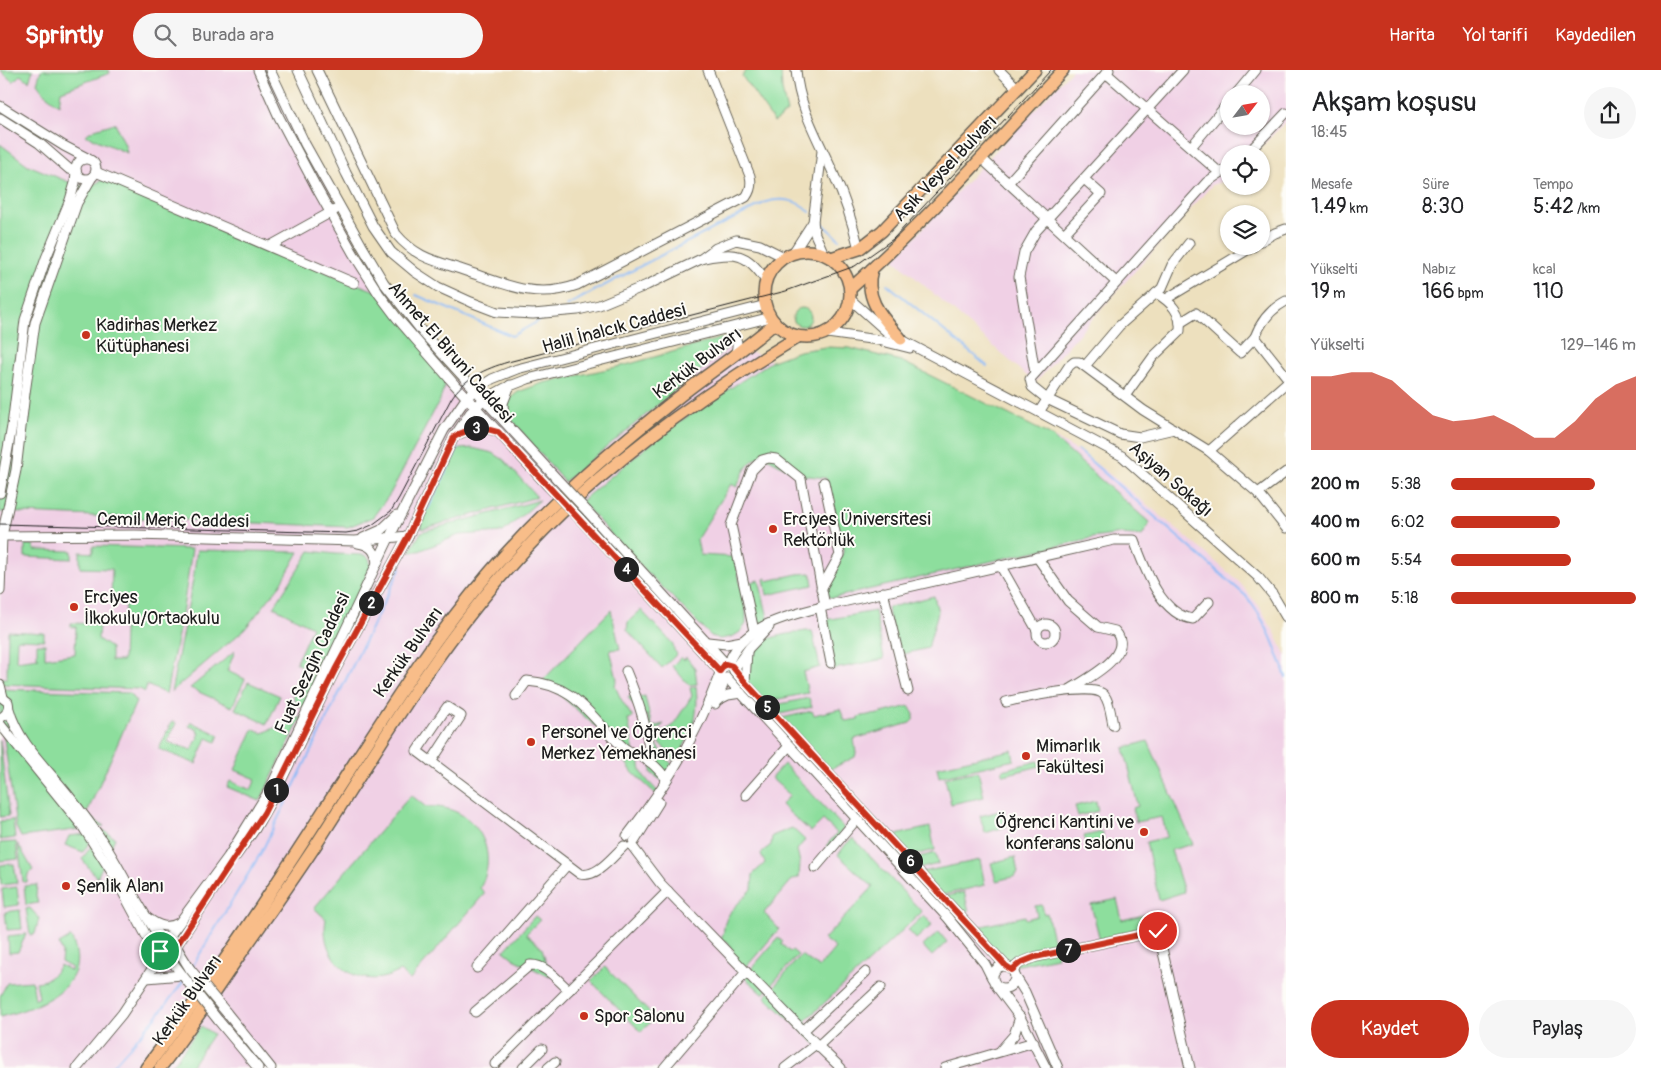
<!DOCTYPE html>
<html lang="tr">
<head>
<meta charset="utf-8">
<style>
	:root { --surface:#fff; --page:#f6f6f6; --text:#202124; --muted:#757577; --accent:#c8321e }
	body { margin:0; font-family:Pangolin,sans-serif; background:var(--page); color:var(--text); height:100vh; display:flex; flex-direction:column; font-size:19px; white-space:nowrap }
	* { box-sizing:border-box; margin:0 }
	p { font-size:16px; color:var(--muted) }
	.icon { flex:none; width:28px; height:28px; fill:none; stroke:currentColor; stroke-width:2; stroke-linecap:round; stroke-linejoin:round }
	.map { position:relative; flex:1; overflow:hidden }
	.panel { display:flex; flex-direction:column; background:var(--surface); width:375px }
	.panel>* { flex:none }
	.needle { width:32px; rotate:59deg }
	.controls { position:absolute; left:1220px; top:15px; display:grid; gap:10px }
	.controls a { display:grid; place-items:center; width:50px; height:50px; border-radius:50%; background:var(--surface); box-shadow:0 1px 4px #0004; font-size:25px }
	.pin { position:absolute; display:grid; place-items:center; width:42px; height:42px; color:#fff; margin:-21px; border:2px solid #fff; border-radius:50%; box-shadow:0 1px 5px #0007 }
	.km { position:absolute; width:25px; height:25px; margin:-12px; border-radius:50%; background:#222; color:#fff; font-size:14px; line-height:25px; text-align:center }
	.round { display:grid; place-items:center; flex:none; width:52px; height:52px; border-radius:26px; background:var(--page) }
	.overview { display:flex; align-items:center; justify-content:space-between; height:85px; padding:0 25px }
	h1 { font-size:28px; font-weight:600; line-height:38px }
	.stats { display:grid; grid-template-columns:repeat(3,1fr); gap:8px; height:85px; padding:5px 25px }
	.stats div { display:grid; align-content:center }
	.stats b { font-size:21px; font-weight:600 }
	.stats small { font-size:14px; font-weight:400 }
	.stats p { font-size:14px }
	.chart { height:140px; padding:10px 25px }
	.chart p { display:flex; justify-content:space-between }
	.chart svg { width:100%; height:90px; margin-top:5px; fill:var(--accent); opacity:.7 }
	.cta { display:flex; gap:10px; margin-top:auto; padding:10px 25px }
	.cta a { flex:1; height:58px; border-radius:30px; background:var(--accent); color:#fff; font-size:20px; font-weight:600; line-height:58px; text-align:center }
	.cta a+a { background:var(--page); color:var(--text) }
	ul { padding:0 25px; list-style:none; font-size:16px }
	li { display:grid; grid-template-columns:80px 60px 1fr; align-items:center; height:38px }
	li i { height:12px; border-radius:6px; background:var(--accent) }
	header { display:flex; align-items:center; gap:30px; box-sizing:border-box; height:70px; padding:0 25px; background:var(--accent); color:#fff }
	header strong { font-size:24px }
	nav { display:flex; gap:28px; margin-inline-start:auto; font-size:18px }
	.search { width:350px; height:45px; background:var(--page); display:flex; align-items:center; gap:12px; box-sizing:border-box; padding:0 18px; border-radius:28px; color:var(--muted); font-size:19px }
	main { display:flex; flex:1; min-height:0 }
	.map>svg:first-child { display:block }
	.built { fill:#f0d0e5; fill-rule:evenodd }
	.green { fill:#8dde9d; stroke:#547d5c }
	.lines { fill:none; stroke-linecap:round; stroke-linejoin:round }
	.stream { stroke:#8bbaf6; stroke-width:2 }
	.minor-casing { stroke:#656155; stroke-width:11 }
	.major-casing { stroke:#656155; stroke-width:14 }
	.minor { stroke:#fff; stroke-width:9 }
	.major { stroke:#f8bd89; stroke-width:11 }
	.tram { stroke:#1c1c1c; stroke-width:1 }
	.minor-bridge-casing { stroke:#656155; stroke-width:11; stroke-linecap:butt }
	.minor-bridge { stroke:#fff; stroke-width:9 }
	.route-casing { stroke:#fff; stroke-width:10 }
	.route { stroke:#c8321e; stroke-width:6 }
	.poi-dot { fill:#c8321e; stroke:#fdfcf7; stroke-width:2 }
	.labels { text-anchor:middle; stroke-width:4; stroke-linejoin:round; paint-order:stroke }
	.street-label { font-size:18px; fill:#1c1c1c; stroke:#fdfcf7 }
	.poi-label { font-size:18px; fill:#1c1c1c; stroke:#fdfcf7; text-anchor:start }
</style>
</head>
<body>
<header>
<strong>Sprintly</strong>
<div class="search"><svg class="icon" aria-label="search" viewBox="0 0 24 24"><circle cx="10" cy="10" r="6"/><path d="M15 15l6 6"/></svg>Burada ara</div>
<nav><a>Harita</a><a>Yol tarifi</a><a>Kaydedilen</a></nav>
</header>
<main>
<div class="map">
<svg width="1286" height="998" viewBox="0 0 1286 998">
	<rect width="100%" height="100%" fill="#fdfcf7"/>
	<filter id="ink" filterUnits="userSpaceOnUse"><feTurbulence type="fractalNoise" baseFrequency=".02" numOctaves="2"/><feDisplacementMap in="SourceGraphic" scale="10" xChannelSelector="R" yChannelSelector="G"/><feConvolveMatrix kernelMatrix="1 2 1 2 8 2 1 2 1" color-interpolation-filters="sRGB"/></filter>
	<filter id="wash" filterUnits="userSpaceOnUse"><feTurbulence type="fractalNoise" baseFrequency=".0096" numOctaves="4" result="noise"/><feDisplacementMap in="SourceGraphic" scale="20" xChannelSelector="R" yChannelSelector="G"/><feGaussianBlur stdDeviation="1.12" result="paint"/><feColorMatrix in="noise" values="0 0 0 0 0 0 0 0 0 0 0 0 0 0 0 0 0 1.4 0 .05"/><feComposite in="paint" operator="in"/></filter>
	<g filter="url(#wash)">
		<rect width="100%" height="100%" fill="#ede0be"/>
		<g class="built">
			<path d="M0,0H272L301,63L387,236L472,328L508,331L515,324L543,313L626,295L722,268L727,271L772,291L808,279L826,277L849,278L901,291L1050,365L1086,386L1117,410L1189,469L1239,512L1259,536L1276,565L1286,586V998H0Z"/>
			<path d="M1072,0H1286V51L1254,84H1229V109L1212,115L1035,313L894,189ZM1229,24H1261V56H1229Z"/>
		</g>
		<g class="green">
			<path d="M0,0H33L29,11L20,5L13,12Z"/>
			<path d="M41,0H109L110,3L61,21L59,35L46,25L37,13Z"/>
			<path d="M746,0H781L782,20L787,42L774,52L742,6Z"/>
			<path d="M115,53C119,64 125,71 127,83L85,65L95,59Z"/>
			<path d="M0,74L28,95L76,115L90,116L109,107L331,204L378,222L448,306L440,330L390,424L373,447L348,457L0,442Z"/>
			<circle cx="802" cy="247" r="9"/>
			<path d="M722,268L727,271L726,279L564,412L508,345L507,338L509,331L513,326L518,322L543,313L626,295Z"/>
			<path d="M826,277L849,278L901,291L1050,365L1150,453L1142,466L1122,464L1092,468L832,528L828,526L826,520L844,480L826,408L799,405L763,386C747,390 743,404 737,417L731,414L697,469L700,485L735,487L746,543V554L740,562L732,567L720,569L711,566L625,480L581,431L671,357L772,291L799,281Z"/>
			<path d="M472,378L493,383L504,390L537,427L422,459L420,453L455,382L460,379Z"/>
			<path d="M540,430L503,462L459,465L419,481H410L421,462Z"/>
			<path d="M25,474L34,475V480L72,481V489L25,487Z"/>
			<path d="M93,476L192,479L182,545L166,624L147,615L145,622L140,619L1,614V608H7L8,561L44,563V570L17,569L16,591L39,588H37V574H45V588L75,584L76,557H71V553L99,554L98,569L111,578V591H123L125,533L128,531L111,530L112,499L80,498V482L93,483Z"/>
			<path d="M197,480L299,482L281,514L245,559L171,622L193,510Z"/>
			<path d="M310,481L336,484L365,485L369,488L371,496L308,634L300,637L296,634L292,622L303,597L296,593L312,557L274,537Z"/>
			<path d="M811,503L813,515L767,525L764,509L766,508L767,511L797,504Z"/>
			<path d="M759,510L769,552L761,554L755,551L747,513Z"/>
			<path d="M934,526L938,542L928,578L899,585L887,538Z"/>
			<path d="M611,540L620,579L610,580L617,609L615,616L621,629L633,648L628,649L635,689L641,688C636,703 650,712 658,722L657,725L633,703L611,670L543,610Z"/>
			<path d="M641,540L673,574L674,580L677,584L662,598L627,560L628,552Z"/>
			<path d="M875,541L884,589L834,599L825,550Z"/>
			<path d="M806,561H812L820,597L803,602L808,623L760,633L725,596C748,571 773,566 806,561Z"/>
			<path d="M235,581L227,601L245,609L232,637L190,618Z"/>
			<path d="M681,587L684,590L686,587L695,598L697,614L689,615L672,596Z"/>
			<path d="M248,612L280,626L267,654L235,639Z"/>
			<path d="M696,616C700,651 690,663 676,693L655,667L673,655L692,626L690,618Z"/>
			<path d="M0,619L129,623L136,632L86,745L104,756L21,767L16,757L0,639Z"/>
			<path d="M635,625L636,628L645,626L652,657L664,654L651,665L647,645L642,647L628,627Z"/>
			<path d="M809,628L812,637L771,646L766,637Z"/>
			<path d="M909,636L914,644V649L910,653L854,669L856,683L855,687L823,703L778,649L812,641L814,645L840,639L845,651L858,649V647L873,644L874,645Z"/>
			<path d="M302,646L260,731L227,717L230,711L251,720L256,709L235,700L253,659L263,663Z"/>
			<path d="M172,651L176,653L167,672L192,680L200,663L197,662L198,660L189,656L191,652L219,665L216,672L207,668L196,694L159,679Z"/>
			<path d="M0,670L9,746L0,747Z"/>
			<path d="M653,670L673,696L664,712L651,703Z"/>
			<path d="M1148,671L1193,774L1171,780L1184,822L1159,830L1146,772L1167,767L1162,747L1136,752L1133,738L1138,736L1124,678Z"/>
			<path d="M1012,680L1014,690L939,707L937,697Z"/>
			<path d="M1038,691L1040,696L1004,705L1002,700Z"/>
			<path d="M784,694L844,758L829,779L826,776L837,763L823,750L811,762L781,735L790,725L771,708Z"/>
			<path d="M978,701L984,727L951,734L945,708Z"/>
			<path d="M411,725L426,737C472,733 502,778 480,818L485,823L410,910L400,901C361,924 318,892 326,849L314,838Z"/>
			<path d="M1096,731L1098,741L1078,746L1075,736Z"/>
			<path d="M1004,740L1008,756L985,763L980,746Z"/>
			<path d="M13,750L15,768L0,770V751Z"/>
			<path d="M930,757L935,780L905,787L883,768Z"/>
			<path d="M792,758L805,770L797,780L800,793L799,807L791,811L764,843L779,859L741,903L727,888C731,881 732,877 727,871H723L721,868C725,862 723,858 725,853C729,839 743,830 752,819L753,804L765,793L761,785L763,781L771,775L772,766Z"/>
			<path d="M103,760L115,768L97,808L82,789Z"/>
			<path d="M1102,762L1104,772L1086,776L1084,766Z"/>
			<path d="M96,763L83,782L65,775L69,766Z"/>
			<path d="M853,768L922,842L805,951L821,970L816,974L765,927L801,885L819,897L835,878L824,869L873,817L838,785L846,774Z"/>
			<path d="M16,772L18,789L0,791V773Z"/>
			<path d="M18,774L33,800L28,804L27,812H23Z"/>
			<path d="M935,783L938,794L914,800L907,790Z"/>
			<path d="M1015,787L1018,803L1016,804V806L996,811L991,793Z"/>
			<path d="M980,790L985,815L938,826L917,803Z"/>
			<path d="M14,794L17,813L1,815L0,795Z"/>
			<path d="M37,815L36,826L38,833L26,835L24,816Z"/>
			<path d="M17,817L19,835L4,837L2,819Z"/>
			<path d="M964,822L969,841L955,844L940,828Z"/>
			<path d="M1117,829L1122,850L1152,843L1156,861L1101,874L1091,835Z"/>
			<path d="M1042,835L1044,844L1047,843L1057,887L1005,898L974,858L1025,846L1026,849L1037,846L1035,836Z"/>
			<path d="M30,838L39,848L35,864L30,865L26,839Z"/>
			<path d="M20,840L22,859L7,860L5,842Z"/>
			<path d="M924,845L932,855L916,869L908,860Z"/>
			<path d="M535,846L540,850L526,864L542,878L550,907L514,889L504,881Z"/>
			<path d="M939,862L947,872L932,886L923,876Z"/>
			<path d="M26,864L18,882L9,883L8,866Z"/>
			<path d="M71,867C95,917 38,937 0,947V926L7,913L32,911L35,929L39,928L36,912C48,911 54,905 60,895L71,901L72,898L61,892L62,883L59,874Z"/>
			<path d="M778,868L783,872L781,874L790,882L792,880L798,885L763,924L744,907Z"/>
			<path d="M605,897L655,948L641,962L591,911Z"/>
			<path d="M201,956L213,964L190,998H170Z"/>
		</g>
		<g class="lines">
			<g class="stream">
				<path d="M818,149L839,169"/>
				<path d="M887,214L987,296"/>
				<path d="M416,225L512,266L544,248"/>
				<path d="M566,236L654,189L766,132C782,127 798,130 810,142"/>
				<path d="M1078,380L1246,526C1266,550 1276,578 1286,607"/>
				<path d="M428,439L458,378"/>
				<path d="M192,897L262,781L401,497"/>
				<path d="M111,998L157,946L183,912"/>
			</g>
		</g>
	</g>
	<g filter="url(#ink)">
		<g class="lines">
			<g class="minor-casing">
				<g id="minor">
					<path d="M258,0L279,47L316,117L353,183L379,224L397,248L455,315L548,416"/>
					<path d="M270,0L305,74L362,176L384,213L424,264L557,409"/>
					<path d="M298,0L346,103L373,156L391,182L415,202L438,217L471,232L497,242L533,244L578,240L599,235L647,215L701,189L716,178L736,170L760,175L784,187"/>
					<path d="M317,0L396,164C417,189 437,191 466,201C504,214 536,230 577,215L746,127C751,120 752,114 750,106L708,0"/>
					<path d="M796,0C799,39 819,70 834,105C845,129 853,154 859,179"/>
					<path d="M999,0L1018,19"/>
					<path d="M1106,3L1220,103"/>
					<path d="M1236,24L1256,0"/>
					<path d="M0,36L64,76L87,88"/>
					<path d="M0,48L39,73L69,99L76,101L75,113L70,130L46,188L25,250L12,356L0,423"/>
					<path d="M1191,77L1229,32"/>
					<path d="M1247,84L1286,43"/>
					<path d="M981,88L1116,212"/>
					<circle cx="86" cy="99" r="10"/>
					<path d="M96,102L354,213"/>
					<path d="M1008,113L1109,0"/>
					<path d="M813,152L815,164L824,184"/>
					<path d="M1064,164L1101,124L1084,109"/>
					<path d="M1261,171L1275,163L1286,159"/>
					<path d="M270,176L335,140"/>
					<path d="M793,183L813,152L822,81"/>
					<path d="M704,188C735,182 747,182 766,211"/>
					<path d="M850,229L887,262L1122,386L1258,507L1273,525L1286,547"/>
					<path d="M1166,229L1254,176"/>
					<path d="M1180,253L1196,243L1240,283L1255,267L1286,306"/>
					<path d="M724,259C736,263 740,273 735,284"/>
					<path d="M827,263L878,270L910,278"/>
					<path d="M1255,267C1261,251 1271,239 1286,231"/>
					<path d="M1085,296L1119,256L1162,218L1172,195L1189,173"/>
					<path d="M1035,303L1019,207L1024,182L1036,161L1183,0"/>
					<path d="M1125,326L1153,287L1180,261C1182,243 1171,232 1156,223"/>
					<path d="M1039,342L1069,296L1074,292H1079L1143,340L1209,381L1258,423L1286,458"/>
					<path d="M504,351L503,333L510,315"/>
					<path d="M1174,359L1140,367L1120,364L1047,329L1032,317L1030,309L1207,112L1229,97"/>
					<path d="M456,366C469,358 482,356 496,361"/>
					<path d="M1209,381L1286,313"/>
					<path d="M1258,423L1286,402"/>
					<path d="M587,441L726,594"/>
					<path d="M580,449L720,601"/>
					<path d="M0,466L135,465L355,471L408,466"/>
					<path d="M363,468L381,460L397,445"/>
					<path d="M358,473C371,475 376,481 377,494"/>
					<path d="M1037,487L1068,531L1098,557L1115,561C1137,584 1085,610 1069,620"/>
					<path d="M1000,495L1037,560"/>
					<path d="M821,519L840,485L824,412"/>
					<path d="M0,521L2,466L16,400L25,323L35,253L77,133L92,107"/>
					<path d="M883,522L908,621"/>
					<path d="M820,537L831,593"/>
					<circle cx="1046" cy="563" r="9"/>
					<path d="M754,561L731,455L752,400L762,390L769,388L776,389L801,409L825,536"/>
					<path d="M708,572L726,574L742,571"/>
					<path d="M728,594C743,554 788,546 825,536L1114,470H1134C1144,496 1160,545 1193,549L1209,532"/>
					<path d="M734,599L749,578L769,557"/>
					<path d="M626,601C638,630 649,660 650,692"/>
					<path d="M734,601L1006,896"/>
					<path d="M727,608L948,848L985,894L992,908"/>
					<path d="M745,612L747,582"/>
					<path d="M0,615L3,627"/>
					<path d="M0,626L8,632C10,640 7,645 0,648"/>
					<path d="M516,626L527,611C578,615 590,648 623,677C632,684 642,686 650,692C657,697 662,704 667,709"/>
					<path d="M716,631L728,625L741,623"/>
					<path d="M1006,632C1023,628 1094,612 1104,625C1110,632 1111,646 1113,655"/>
					<path d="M715,634L726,608"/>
					<path d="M9,639C18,673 48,699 69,726C80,740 91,754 101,769C123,801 138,839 162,870"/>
					<path d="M0,654L83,757L113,804L147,867L159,875"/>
					<path d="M431,692L461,646L447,637L417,681L580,804C597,808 612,787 624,776"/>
					<path d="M746,725L789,676"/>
					<path d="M627,766C666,716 699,662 720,603"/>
					<path d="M634,772L659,732"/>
					<path d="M632,776L660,813L818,976L841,998"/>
					<path d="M235,787L255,759L273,727L335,600L408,466L454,367L470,343L483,330L505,318L528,309L771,247"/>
					<path d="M815,798L856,750"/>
					<path d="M149,849C159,856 167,859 179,853"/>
					<path d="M168,868L228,787L270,719L389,468L444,360L467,327L475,320L492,309L517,299L766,235"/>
					<circle cx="168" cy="877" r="9"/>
					<path d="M177,875L225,802"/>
					<path d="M177,878L190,899"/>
					<path d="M168,886L183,906"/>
					<circle cx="1004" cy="907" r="11"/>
					<path d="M477,898L567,795"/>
					<path d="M1012,900L1020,893L1035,887L1158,861L1190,998"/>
					<path d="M1015,906L1025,922L1058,998"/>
					<path d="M147,908L182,905"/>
					<path d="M997,917L1021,949L1046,998"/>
					<path d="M226,942L271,998"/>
					<path d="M475,942L530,895C546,894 558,911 569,920"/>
					<path d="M218,950L258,998"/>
					<path d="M803,961L866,902"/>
					<path d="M818,976L881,917"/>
					<path d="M1001,980L1014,965L1020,947"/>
					<path d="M495,994L668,821"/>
					<path d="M77,998L122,944L162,884"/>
					<path d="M523,998L542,979"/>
					<path d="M548,998L555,992"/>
					<path d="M664,998L746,902"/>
					<path d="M785,998L816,974"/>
					<path d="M945,998L1034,972"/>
				</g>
			</g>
			<g class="major-casing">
				<g id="major">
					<circle cx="807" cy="224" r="43"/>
					<path d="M831,188L859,179L882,161L1035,0"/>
					<path d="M872,199C863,229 883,248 901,269"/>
					<path d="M850,219C926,151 994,74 1063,0"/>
					<path d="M146,998C212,912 272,821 331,729C381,652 429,573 489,503C547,435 615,377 685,322C715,299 746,278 775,253"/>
					<path d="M160,998C187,963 212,926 237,889C265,849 294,809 321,767C381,673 438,576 513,493C595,401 693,330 798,267"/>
				</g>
			</g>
			<use href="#minor" class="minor"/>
			<use href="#major" class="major"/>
			<path class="tram" d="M0,454L346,463L358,461L372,455L391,441L399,428L451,329C464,308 485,299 508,292L786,221L855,196L893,169L1051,0"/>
			<g class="minor-bridge-casing">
				<g id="minor-bridge">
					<path d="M557,409L587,441"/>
					<path d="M548,416L580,449"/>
					<path d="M190,899L226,942"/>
					<path d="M183,906L218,950"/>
				</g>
			</g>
			<use href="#minor-bridge" class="minor-bridge"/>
		</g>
	</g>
	<g class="lines" filter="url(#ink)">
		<g class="route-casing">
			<path id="route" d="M160,881L168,886L176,881L177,875L264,743L335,600L408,466L454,367C468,358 482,356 498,362L720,601L725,594L732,596L745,612L1006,896L1012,900L1020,893L1035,887L1158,861"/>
		</g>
		<use href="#route" class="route"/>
	</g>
	<g class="poi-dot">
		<circle cx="86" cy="265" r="5"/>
		<circle cx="773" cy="459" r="5"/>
		<circle cx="74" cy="537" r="5"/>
		<circle cx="531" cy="672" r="5"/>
		<circle cx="1026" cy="686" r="5"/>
		<circle cx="1144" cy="762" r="5"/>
		<circle cx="66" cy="816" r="5"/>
		<circle cx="584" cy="946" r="5"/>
	</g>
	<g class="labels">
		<g class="street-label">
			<text transform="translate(945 98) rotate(-46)" y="6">Aşık Veysel Bulvarı</text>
			<text transform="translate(614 258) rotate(-15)" y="6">Halil İnalcık Caddesi</text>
			<text transform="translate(451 282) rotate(49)" y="6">Ahmet El Biruni Caddesi</text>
			<text transform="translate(697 293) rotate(-37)" y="6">Kerkük Bulvarı</text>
			<text transform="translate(1171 409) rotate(41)" y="6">Aşiyan Sokağı</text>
			<text transform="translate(173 450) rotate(1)" y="6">Cemil Meriç Caddesi</text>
			<text transform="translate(408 582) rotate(-55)" y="6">Kerkük Bulvarı</text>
			<text transform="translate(312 593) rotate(-65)" y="6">Fuat Sezgin Caddesi</text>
			<text transform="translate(187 930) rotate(-55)" y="6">Kerkük Bulvarı</text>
		</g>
		<g class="poi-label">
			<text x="96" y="261">Kadirhas Merkez<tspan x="96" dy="21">Kütüphanesi</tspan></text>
			<text x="783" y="455">Erciyes Üniversitesi<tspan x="783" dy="21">Rektörlük</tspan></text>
			<text x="84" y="533">Erciyes<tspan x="84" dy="21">İlkokulu/Ortaokulu</tspan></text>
			<text x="541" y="668">Personel ve Öğrenci<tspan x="541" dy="21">Merkez Yemekhanesi</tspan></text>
			<text x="1036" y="682">Mimarlık<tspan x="1036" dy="21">Fakültesi</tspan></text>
			<text x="1134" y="758" text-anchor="end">Öğrenci Kantini ve<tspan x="1134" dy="21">konferans salonu</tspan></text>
			<text x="76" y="822">Şenlik Alanı</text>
			<text x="594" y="952">Spor Salonu</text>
		</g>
	</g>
</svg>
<div class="controls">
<a><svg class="needle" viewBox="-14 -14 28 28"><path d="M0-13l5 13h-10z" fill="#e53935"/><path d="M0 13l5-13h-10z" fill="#757577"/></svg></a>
<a><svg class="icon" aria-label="locate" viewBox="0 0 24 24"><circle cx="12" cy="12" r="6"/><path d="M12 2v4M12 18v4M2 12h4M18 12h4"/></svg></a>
<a><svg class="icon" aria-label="layers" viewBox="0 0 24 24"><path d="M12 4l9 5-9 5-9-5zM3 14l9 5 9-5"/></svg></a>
</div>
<div class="pin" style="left:160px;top:881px;background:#1e9e55"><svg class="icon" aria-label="arrive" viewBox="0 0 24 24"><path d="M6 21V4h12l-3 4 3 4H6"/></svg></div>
<div class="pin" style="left:1158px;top:861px;background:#d93025"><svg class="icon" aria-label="check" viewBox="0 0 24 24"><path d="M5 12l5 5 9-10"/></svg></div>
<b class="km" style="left:276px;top:720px">1</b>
<b class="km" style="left:371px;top:533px">2</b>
<b class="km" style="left:476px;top:358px">3</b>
<b class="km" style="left:626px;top:499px">4</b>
<b class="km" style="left:767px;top:637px">5</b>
<b class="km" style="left:910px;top:791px">6</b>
<b class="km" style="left:1068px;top:880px">7</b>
</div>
<section class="panel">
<div class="overview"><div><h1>Akşam koşusu</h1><p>18:45</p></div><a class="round"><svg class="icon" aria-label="share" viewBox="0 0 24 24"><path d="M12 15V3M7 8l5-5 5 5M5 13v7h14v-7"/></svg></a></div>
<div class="stats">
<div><p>Mesafe</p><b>1.49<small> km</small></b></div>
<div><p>Süre</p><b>8:30</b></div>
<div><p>Tempo</p><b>5:42<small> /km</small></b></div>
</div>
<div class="stats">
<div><p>Yükselti</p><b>19<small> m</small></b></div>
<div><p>Nabız</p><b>166<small> bpm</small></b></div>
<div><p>kcal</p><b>110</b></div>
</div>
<div class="chart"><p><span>Yükselti</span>129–146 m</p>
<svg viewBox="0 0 160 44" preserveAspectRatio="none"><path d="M0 44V8L10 8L20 6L30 6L40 10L50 19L60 27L70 30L80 29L90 27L100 32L110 38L120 38L130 30L140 19L150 12L160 8V44z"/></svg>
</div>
<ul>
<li><b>200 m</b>5:38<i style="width:78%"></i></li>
<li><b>400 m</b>6:02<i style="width:59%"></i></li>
<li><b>600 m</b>5:54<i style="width:65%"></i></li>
<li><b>800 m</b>5:18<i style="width:100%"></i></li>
</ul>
<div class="cta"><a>Kaydet</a><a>Paylaş</a></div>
</section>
</main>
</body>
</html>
